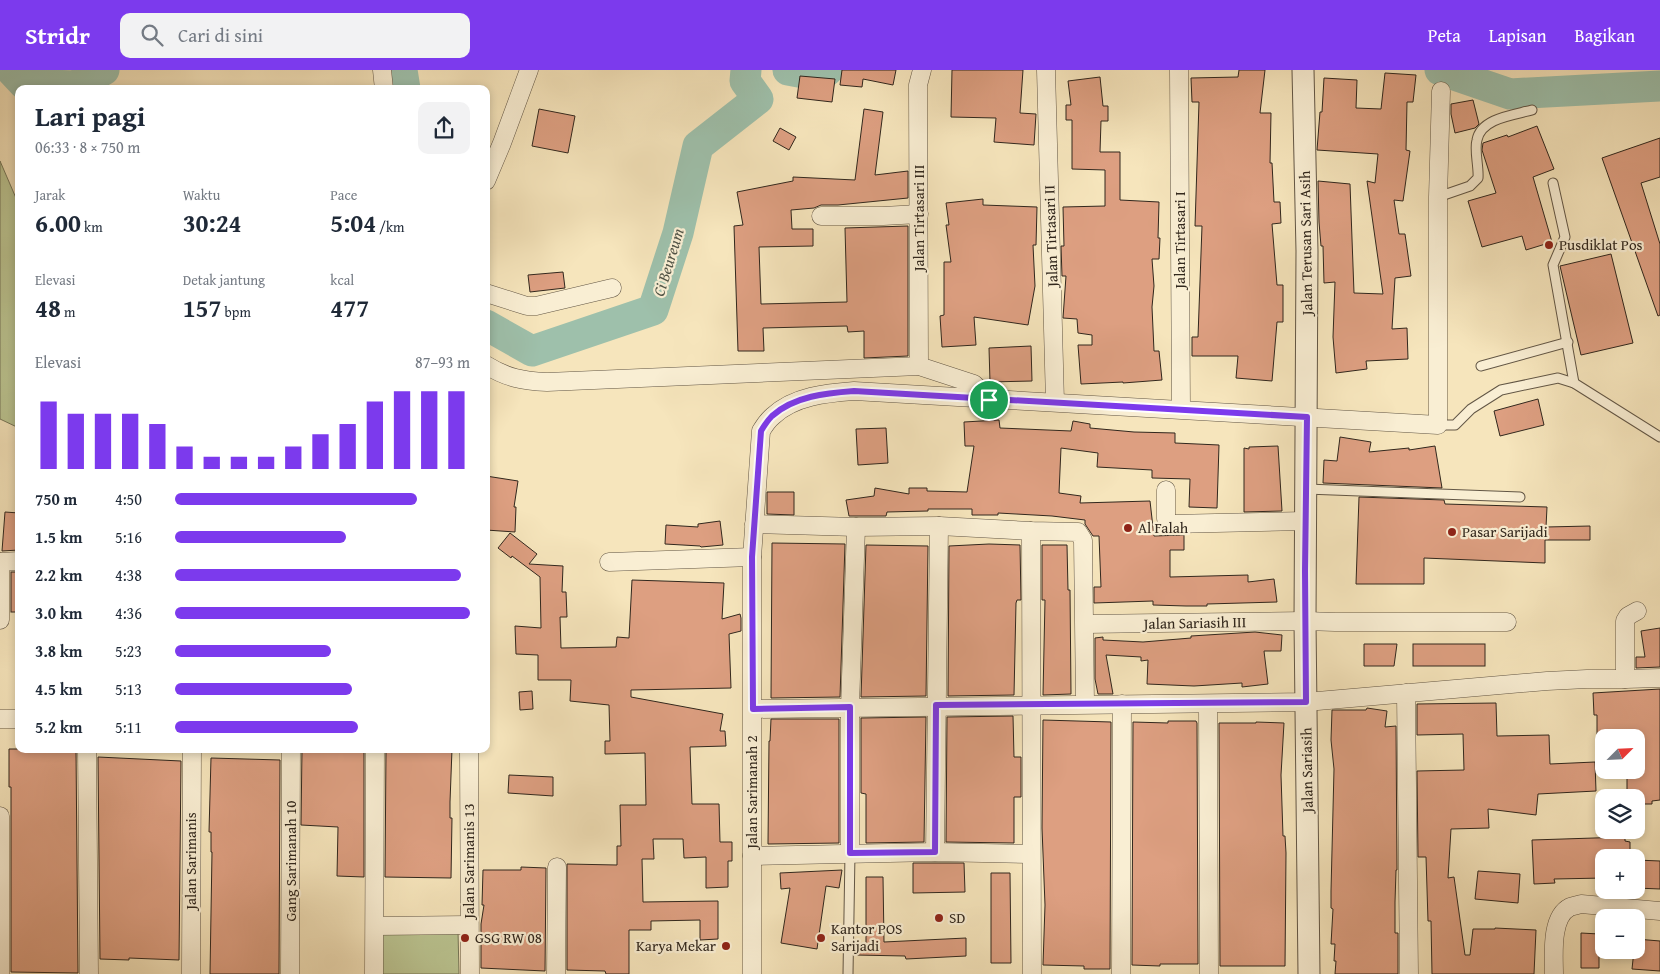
<!DOCTYPE html>
<html lang="id">
<head>
<meta charset="utf-8">
<style>
	:root { --surface:#fff; --page:#f2f2f3; --text:#1f2937; --muted:#747a83; --accent:#7c3aed }
	body { margin:0; font-family:"Gentium Book Plus",serif; background:var(--page); color:var(--text); height:100vh; display:flex; flex-direction:column; font-size:19px; white-space:nowrap }
	* { box-sizing:border-box; margin:0 }
	p { font-size:16px; color:var(--muted) }
	.icon { flex:none; width:28px; height:28px; fill:none; stroke:currentColor; stroke-width:2; stroke-linecap:round; stroke-linejoin:round }
	.map { position:relative; flex:1; overflow:hidden }
	.details { position:absolute; left:15px; top:15px; width:475px; height:668px; display:flex; flex-direction:column; background:var(--surface); border-radius:10px; box-shadow:0 2px 8px #0003 }
	.details>* { flex:none }
	.needle { width:32px; rotate:66deg }
	.tools { position:absolute; left:1595px; top:659px; display:grid; gap:10px }
	.tools a { display:grid; place-items:center; width:50px; height:50px; border-radius:10px; background:var(--surface); box-shadow:0 2px 8px #0003; font-size:25px }
	.pin { position:absolute; display:grid; place-items:center; width:42px; height:42px; color:#fff; margin:-21px; border:2px solid #fff; border-radius:50%; box-shadow:0 1px 5px #0007 }
	.round { display:grid; place-items:center; flex:none; width:52px; height:52px; border-radius:10px; background:var(--page) }
	.headline { display:flex; align-items:center; justify-content:space-between; height:85px; padding:0 20px }
	h1 { font-size:28px; font-weight:700; line-height:38px }
	.stats { display:grid; grid-template-columns:repeat(3,1fr); gap:8px; height:85px; padding:5px 20px }
	.stats div { display:grid; align-content:center }
	.stats b { font-size:25px; font-weight:700 }
	.stats small { font-size:14px; font-weight:400 }
	.stats p { font-size:14px }
	.chart { height:140px; padding:10px 20px }
	.chart p { display:flex; justify-content:space-between }
	.chart svg { width:100%; height:90px; margin-top:5px; stroke:var(--accent); stroke-width:6 }
	ul { padding:0 20px; list-style:none; font-size:16px }
	li { display:grid; grid-template-columns:80px 60px 1fr; align-items:center; height:38px }
	li i { height:12px; border-radius:6px; background:var(--accent) }
	header { display:flex; align-items:center; gap:30px; box-sizing:border-box; height:70px; padding:0 25px; background:var(--accent); color:#fff }
	header strong { font-size:24px }
	nav { display:flex; gap:28px; margin-inline-start:auto; font-size:18px }
	.search { width:350px; height:45px; background:var(--page); display:flex; align-items:center; gap:12px; box-sizing:border-box; padding:0 18px; border-radius:10px; color:var(--muted); font-size:19px }
	.map>svg:first-child { display:block }
	.green { fill:#bbc592; stroke:#767658 }
	.lines { fill:none; stroke-linecap:round; stroke-linejoin:round }
	.river { stroke:#9ec0ab; stroke-width:31 }
	.building { fill:#dd9f81; stroke:#31271d }
	.service-casing { stroke:#625645; stroke-width:11 }
	.minor-casing { stroke:#625645; stroke-width:19 }
	.tertiary-casing { stroke:#625645; stroke-width:23 }
	.service { stroke:#f9eed3; stroke-width:9 }
	.minor { stroke:#f9eed3; stroke-width:18 }
	.tertiary { stroke:#f9eed3; stroke-width:21 }
	.route-casing { stroke:#fff; stroke-width:10 }
	.route { stroke:#7c3aed; stroke-width:6 }
	.poi-dot { fill:#8f2418; stroke:#f9eed3; stroke-width:2 }
	.labels { text-anchor:middle; stroke-width:4.5; stroke-linejoin:round; paint-order:stroke }
	.street-label { font-size:15px; fill:#31271d; stroke:#f9eed3 }
	.poi-label { font-size:15px; fill:#31271d; stroke:#f9eed3; text-anchor:start }
	.water-label { font-size:16px; font-style:italic; fill:#525548; stroke:#f9eed3 }
</style>
</head>
<body>
<header>
<strong>Stridr</strong>
<div class="search"><svg class="icon" aria-label="search" viewBox="0 0 24 24"><circle cx="10" cy="10" r="6"/><path d="M15 15l6 6"/></svg>Cari di sini</div>
<nav><a>Peta</a><a>Lapisan</a><a>Bagikan</a></nav>
</header>
<div class="map">
<svg width="1660" height="904" viewBox="0 0 1660 904">
	<rect width="100%" height="100%" fill="#f6e5bc"/>
	<filter id="stains"><feTurbulence type="fractalNoise" baseFrequency=".004" numOctaves="4"/><feColorMatrix values="0 0 0 0 .2 0 0 0 0 .09 0 0 0 0 .02 0 0 0 .5 -.17"/></filter>
	<radialGradient id="worn" r=".72"><stop offset=".6" stop-color="#630" stop-opacity="0"/><stop offset="1" stop-color="#630" stop-opacity=".3"/></radialGradient>
	<g class="green">
		<path d="M0,91L19,135V358L0,349Z"/>
		<path d="M458,861L459,904H381L380,863Z"/>
	</g>
	<g class="lines">
		<g class="river">
			<path d="M11,0L24,14L75,16L104,0"/>
			<path d="M402,0L405,19"/>
			<path d="M788,0L820,6L828,0"/>
			<path d="M1440,0L1510,24L1660,16"/>
			<path d="M486,255L532,281L653,240L678,163L698,76L758,29L745,11L746,0"/>
		</g>
	</g>
	<g class="building">
		<path d="M842,0H896L893,15L863,9L862,17L840,15Z"/>
		<path d="M952,0H1023L1020,43L1036,44L1034,75L994,72L996,48L951,47Z"/>
		<path d="M1239,0H1265L1260,43H1271L1270,93H1272L1274,132H1280L1281,153L1272,154L1277,215H1283V252H1277L1272,311L1236,308L1238,286H1192V267H1198L1202,156H1195L1199,32H1192L1191,8L1238,7Z"/>
		<path d="M1385,3L1416,5L1413,32H1407L1406,80L1410,81L1403,131L1394,130L1399,164H1405L1411,206L1395,208L1392,259L1407,258L1408,289L1366,291L1367,299L1336,303L1333,267L1335,212L1324,213L1323,176H1321L1319,152L1318,111L1350,114L1354,223L1383,224L1367,111L1375,113L1378,84L1317,80L1320,42H1322L1324,8L1357,10L1356,38L1381,39Z"/>
		<path d="M800,6L835,9L832,32L797,28Z"/>
		<path d="M1100,7L1103,36H1108V51H1101L1100,82H1120V130L1159,132L1158,168H1160L1159,189H1152L1154,216L1152,237L1154,281H1159L1162,310L1123,313V312L1081,314L1078,275H1092V265L1078,263L1077,249L1063,248L1066,206H1062L1061,176H1064L1063,137L1105,136V100L1072,99V50H1066V35H1071L1068,11Z"/>
		<path d="M1473,30L1479,54L1475,58L1455,63L1451,44V34Z"/>
		<path d="M539,39L575,46L568,83L532,76Z"/>
		<path d="M864,39L883,42L875,105L908,101V128L838,135H821L814,138L791,140L792,159H813V176L759,177L761,234L847,232L845,158L908,156V286L864,288V261L848,262L847,256L763,258L764,281H738L734,156L743,155L737,122L793,111V107L855,110Z"/>
		<path d="M1537,56L1554,99L1533,107L1552,172L1526,180L1522,166L1482,177L1468,131L1496,123L1482,80L1483,73L1507,65L1508,67Z"/>
		<path d="M780,58L796,67L789,80L773,71Z"/>
		<path d="M1660,68V107L1641,113L1660,174V245L1658,246L1602,88Z"/>
		<path d="M983,129V135L1037,137L1036,175H1033L1035,216L1028,255L974,247L976,275L942,277L940,246L944,245V192H951L946,155H949L946,133Z"/>
		<path d="M1611,184L1633,273L1581,285L1560,196Z"/>
		<path d="M563,202L565,218L530,222L528,205Z"/>
		<path d="M1031,276L1032,311L990,312L989,278Z"/>
		<path d="M1538,329L1544,355L1500,366L1494,341Z"/>
		<path d="M999,350L1000,358L1071,361L1073,351L1090,354V358L1134,362L1175,363V373L1219,375L1217,438L1189,437L1190,409L1152,408V400L1097,397L1098,383L1061,378L1059,423L1081,426L1080,433L1150,431L1154,466L1184,465V480H1170V507L1248,505V512L1274,509L1277,532L1207,534V536H1186L1153,535V531L1094,533V517H1101L1099,466H1093L1085,454V450L1052,446L998,443V445H972V439H928V441L887,442L886,446H849L846,430L874,426L875,418L909,424V418H927V421L967,422L974,376H965L964,352Z"/>
		<path d="M886,358L888,393L858,395L856,359Z"/>
		<path d="M1340,367L1371,372L1369,382L1409,378V380L1435,376L1442,418L1323,413L1324,390L1337,391Z"/>
		<path d="M1278,376L1282,441L1244,442V378L1249,379V377Z"/>
		<path d="M486,406L518,411L514,437H516L515,462L486,460Z"/>
		<path d="M767,422H794V445L767,444Z"/>
		<path d="M1359,427L1444,430L1445,434L1547,437L1546,457L1590,456V470H1545V493L1424,488V514H1356Z"/>
		<path d="M5,442L19,443V480L2,481Z"/>
		<path d="M720,451L723,475L701,477L700,476L665,474L666,455L698,457V454Z"/>
		<path d="M510,463L537,484L529,494L563,496L562,522H566L567,547H560L561,578L616,577L617,567L629,568L632,510L724,513L722,549L740,544L741,548V561L729,564L731,618L631,620V627L723,644L720,661H725L726,676L690,677L692,734H719L720,772H732V791H728V817L706,818V787L684,788L683,769H653L654,789H642L643,832L718,831V869L700,870V850L651,851V860H629V904H606L605,901L567,900V794L617,795V776H621L620,735H646L645,683L605,684V671H610L609,635L570,631L571,610H538V585L516,584L515,556L541,558L540,507L512,486L511,488L498,478Z"/>
		<path d="M772,473L845,474L840,627L771,628Z"/>
		<path d="M989,474L1020,475L1021,530H1017L1016,533L1014,625L948,626L949,476Z"/>
		<path d="M866,475L928,476L926,626L861,627Z"/>
		<path d="M1042,475H1067L1068,520H1070L1071,624L1043,625L1045,530H1042Z"/>
		<rect x="11" y="502" width="8" height="40"/>
		<path d="M1660,558V597L1636,598V587H1645L1641,561Z"/>
		<path d="M1255,562L1282,565L1281,581H1264L1268,614L1242,617V613L1194,616L1147,614L1148,590L1141,591V587L1106,585L1113,624H1098L1095,609V568L1103,567V570L1143,572L1191,568V566Z"/>
		<path d="M1364,574H1397L1394,596H1364Z"/>
		<rect x="1413" y="574" width="72" height="22"/>
		<path d="M1660,619V730L1652,731V734H1636V728H1627V700H1636V667H1597V645H1594L1593,623Z"/>
		<path d="M532,621L533,639L520,640L519,622Z"/>
		<path d="M1496,633L1497,666L1549,665L1550,694L1595,692L1596,721L1538,724L1536,745L1488,739L1489,758L1451,759L1448,808L1454,807L1465,885H1470L1473,859H1495V858L1536,860L1534,904H1432L1431,851H1428L1426,787H1418L1417,701L1464,700L1463,664L1417,665V634Z"/>
		<path d="M1367,638L1387,641L1385,657L1396,656L1397,800H1396L1395,832V863H1398V904H1335L1336,891H1334L1335,874H1331L1333,839L1331,838V821L1334,699L1331,670L1332,640H1366Z"/>
		<path d="M1013,646L1014,687H1021V727H1014V773L946,772L947,647Z"/>
		<path d="M926,647L924,772L866,773V724L861,723V648Z"/>
		<path d="M771,649H839V773L768,774L769,671H770Z"/>
		<path d="M1043,650L1111,652L1110,899H1084V896L1043,895L1045,835L1042,758Z"/>
		<path d="M1168,651H1196L1197,653L1198,894H1160V896L1132,895L1133,652L1168,653Z"/>
		<path d="M1256,652L1284,653L1281,705L1283,766H1285L1286,783L1285,896H1220L1219,653H1256Z"/>
		<path d="M9,679H76L78,903L11,902V717H9Z"/>
		<path d="M302,679H364V807L337,806L338,757L301,755Z"/>
		<path d="M386,679H452L450,732V748H452L451,808L385,807Z"/>
		<path d="M98,687L181,691L179,890L129,888V890L100,889Z"/>
		<path d="M211,688L280,690L279,904H210L212,782H211V762H209Z"/>
		<path d="M509,705L553,707V726L508,723Z"/>
		<path d="M1625,767V771L1630,772V788H1604V808L1554,809L1555,813L1534,814L1532,770Z"/>
		<path d="M1636,790L1660,791V819L1636,818Z"/>
		<path d="M913,793H964L965,822L913,823Z"/>
		<path d="M521,797L546,798L545,901L481,898V854L484,835H482L483,800H521Z"/>
		<path d="M842,800L839,818L826,816L817,879L781,873L790,818L781,819L780,803Z"/>
		<path d="M1478,801L1520,804L1518,833L1475,829Z"/>
		<path d="M991,803H1010L1011,893H991Z"/>
		<path d="M866,807H883L884,872L966,868V886L906,889L905,886L855,885V874L866,873Z"/>
		<path d="M1581,863L1599,864V898H1581Z"/>
		<path d="M1636,869L1660,871V901L1632,899L1634,880H1636Z"/>
	</g>
	<g class="lines">
		<g class="service-casing">
			<g id="service">
				<path d="M1553,113L1565,167L1553,195L1574,313"/>
				<path d="M1438,127L1470,116L1478,108C1479,97 1474,80 1477,70C1481,48 1514,45 1532,40"/>
				<path d="M1481,296L1568,272"/>
				<path d="M1438,355H1455L1471,339L1501,320L1558,308L1574,313L1660,367"/>
				<path d="M1306,419L1520,427"/>
				<path d="M848,904L850,783"/>
			</g>
		</g>
		<g class="minor-casing">
			<g id="minor">
				<path d="M382,0L384,19"/>
				<path d="M1046,0L1055,332"/>
				<path d="M1179,0L1181,339"/>
				<path d="M486,111L502,73L529,0"/>
				<path d="M821,146H883L919,144"/>
				<path d="M486,223L527,236H536L612,218"/>
				<path d="M486,295C507,308 523,311 547,312L919,296L974,314L989,329"/>
				<path d="M919,296L918,15L922,0"/>
				<path d="M1166,420V449L1171,454L1305,451"/>
				<path d="M754,454L856,457L939,456L1031,461L1078,462L1083,470L1085,634"/>
				<path d="M1031,461L1032,904"/>
				<path d="M0,492L19,491"/>
				<path d="M609,492L752,487"/>
				<path d="M0,550V492"/>
				<path d="M1085,554L1305,551L1335,552H1507"/>
				<path d="M1625,609L1660,608"/>
				<path d="M1406,623L1409,904"/>
				<path d="M1208,634L1209,904"/>
				<path d="M753,639L1306,632L1547,611L1587,609H1625V551L1628,546L1637,541"/>
				<path d="M0,649H19"/>
				<path d="M87,679L89,904"/>
				<path d="M469,679L470,904"/>
				<path d="M0,746V904"/>
				<path d="M935,782L939,456"/>
				<path d="M850,783V637L856,457"/>
				<path d="M752,786L935,782L1031,784"/>
				<path d="M376,856L469,855"/>
				<path d="M191,904L192,679"/>
				<path d="M290,904L291,679"/>
				<path d="M374,904L375,679"/>
				<path d="M556,904L557,797"/>
				<path d="M752,904V487L761,361C764,356 768,350 773,346C794,326 827,323 854,321L1438,355V127L1441,21"/>
				<path d="M1121,904L1122,634"/>
				<path d="M1554,904C1554,886 1550,847 1570,837C1573,836 1578,835 1581,834L1660,841"/>
			</g>
		</g>
		<g class="tertiary-casing">
			<path id="tertiary" d="M1303,0L1307,181L1305,551L1309,904"/>
		</g>
		<use href="#service" class="service"/>
		<use href="#minor" class="minor"/>
		<use href="#tertiary" class="tertiary"/>
	</g>
	<g class="lines">
		<g class="route-casing">
			<path id="route" d="M854,321L1307,347L1305,501L1306,632L936,635L935,782L850,783V637L753,639L752,487L761,361C764,356 768,350 772,346C794,326 827,323 854,321Z"/>
		</g>
		<use href="#route" class="route"/>
	</g>
	<g class="poi-dot">
		<circle cx="1549" cy="175" r="5"/>
		<circle cx="1128" cy="458" r="5"/>
		<circle cx="1452" cy="462" r="5"/>
		<circle cx="939" cy="848" r="5"/>
		<circle cx="465" cy="868" r="5"/>
		<circle cx="821" cy="868" r="5"/>
		<circle cx="726" cy="876" r="5"/>
	</g>
	<g class="labels">
		<g class="street-label">
			<text transform="translate(919 148) rotate(-90)" y="5">Jalan Tirtasari III</text>
			<text transform="translate(1051 166) rotate(-92)" y="5">Jalan Tirtasari II</text>
			<text transform="translate(1180 170) rotate(-90)" y="5">Jalan Tirtasari I</text>
			<text transform="translate(1306 173) rotate(-91)" y="5">Jalan Terusan Sari Asih</text>
			<text transform="translate(1195 553) rotate(-1)" y="5">Jalan Sariasih III</text>
			<text transform="translate(1307 700) rotate(-91)" y="5">Jalan Sariasih</text>
			<text transform="translate(752 722) rotate(-90)" y="5">Jalan Sarimanah 2</text>
			<text transform="translate(191 791) rotate(-90)" y="5">Jalan Sarimanis</text>
			<text transform="translate(291 791) rotate(-90)" y="5">Gang Sarimanah 10</text>
			<text transform="translate(469 791) rotate(-90)" y="5">Jalan Sarimanis 13</text>
		</g>
		<g class="poi-label">
			<text x="1559" y="180">Pusdiklat Pos</text>
			<text x="1138" y="463">Al Falah</text>
			<text x="1462" y="467">Pasar Sarijadi</text>
			<text x="949" y="853">SD</text>
			<text x="831" y="864">Kantor POS<tspan x="831" dy="17">Sarijadi</tspan></text>
			<text x="475" y="873">GSG RW 08</text>
			<text x="716" y="881" text-anchor="end">Karya Mekar</text>
		</g>
		<g class="water-label">
			<text transform="translate(668 192) rotate(-73)" y="6">Ci Beureum</text>
		</g>
	</g>
	<rect width="100%" height="100%" filter="url(#stains)"/>
	<rect width="100%" height="100%" fill="url(#worn)"/>
</svg>
<div class="tools">
<a><svg class="needle" viewBox="-14 -14 28 28"><path d="M0-13l5 13h-10z" fill="#e53935"/><path d="M0 13l5-13h-10z" fill="#747a83"/></svg></a>
<a><svg class="icon" aria-label="layers" viewBox="0 0 24 24"><path d="M12 4l9 5-9 5-9-5zM3 14l9 5 9-5"/></svg></a>
<a>+</a>
<a>−</a>
</div>
<div class="pin" style="left:989px;top:330px;background:#1e9e55"><svg class="icon" aria-label="arrive" viewBox="0 0 24 24"><path d="M6 21V4h12l-3 4 3 4H6"/></svg></div>
<section class="details">
<div class="headline"><div><h1>Lari pagi</h1><p>06:33 · 8 × 750 m</p></div><a class="round"><svg class="icon" aria-label="share" viewBox="0 0 24 24"><path d="M12 15V3M7 8l5-5 5 5M5 13v7h14v-7"/></svg></a></div>
<div class="stats">
<div><p>Jarak</p><b>6.00<small> km</small></b></div>
<div><p>Waktu</p><b>30:24</b></div>
<div><p>Pace</p><b>5:04<small> /km</small></b></div>
</div>
<div class="stats">
<div><p>Elevasi</p><b>48<small> m</small></b></div>
<div><p>Detak jantung</p><b>157<small> bpm</small></b></div>
<div><p>kcal</p><b>477</b></div>
</div>
<div class="chart"><p><span>Elevasi</span>87–93 m</p>
<svg viewBox="0 0 160 44" preserveAspectRatio="none"><path d="M5 44V11M15 44V17M25 44V17M35 44V17M45 44V22M55 44V33M65 44V38M75 44V38M85 44V38M95 44V33M105 44V27M115 44V22M125 44V11M135 44V6M145 44V6M155 44V6"/></svg>
</div>
<ul>
<li><b>750 m</b>4:50<i style="width:82%"></i></li>
<li><b>1.5 km</b>5:16<i style="width:58%"></i></li>
<li><b>2.2 km</b>4:38<i style="width:97%"></i></li>
<li><b>3.0 km</b>4:36<i style="width:100%"></i></li>
<li><b>3.8 km</b>5:23<i style="width:53%"></i></li>
<li><b>4.5 km</b>5:13<i style="width:60%"></i></li>
<li><b>5.2 km</b>5:11<i style="width:62%"></i></li>
</ul>
</section>
</div>
</body>
</html>
